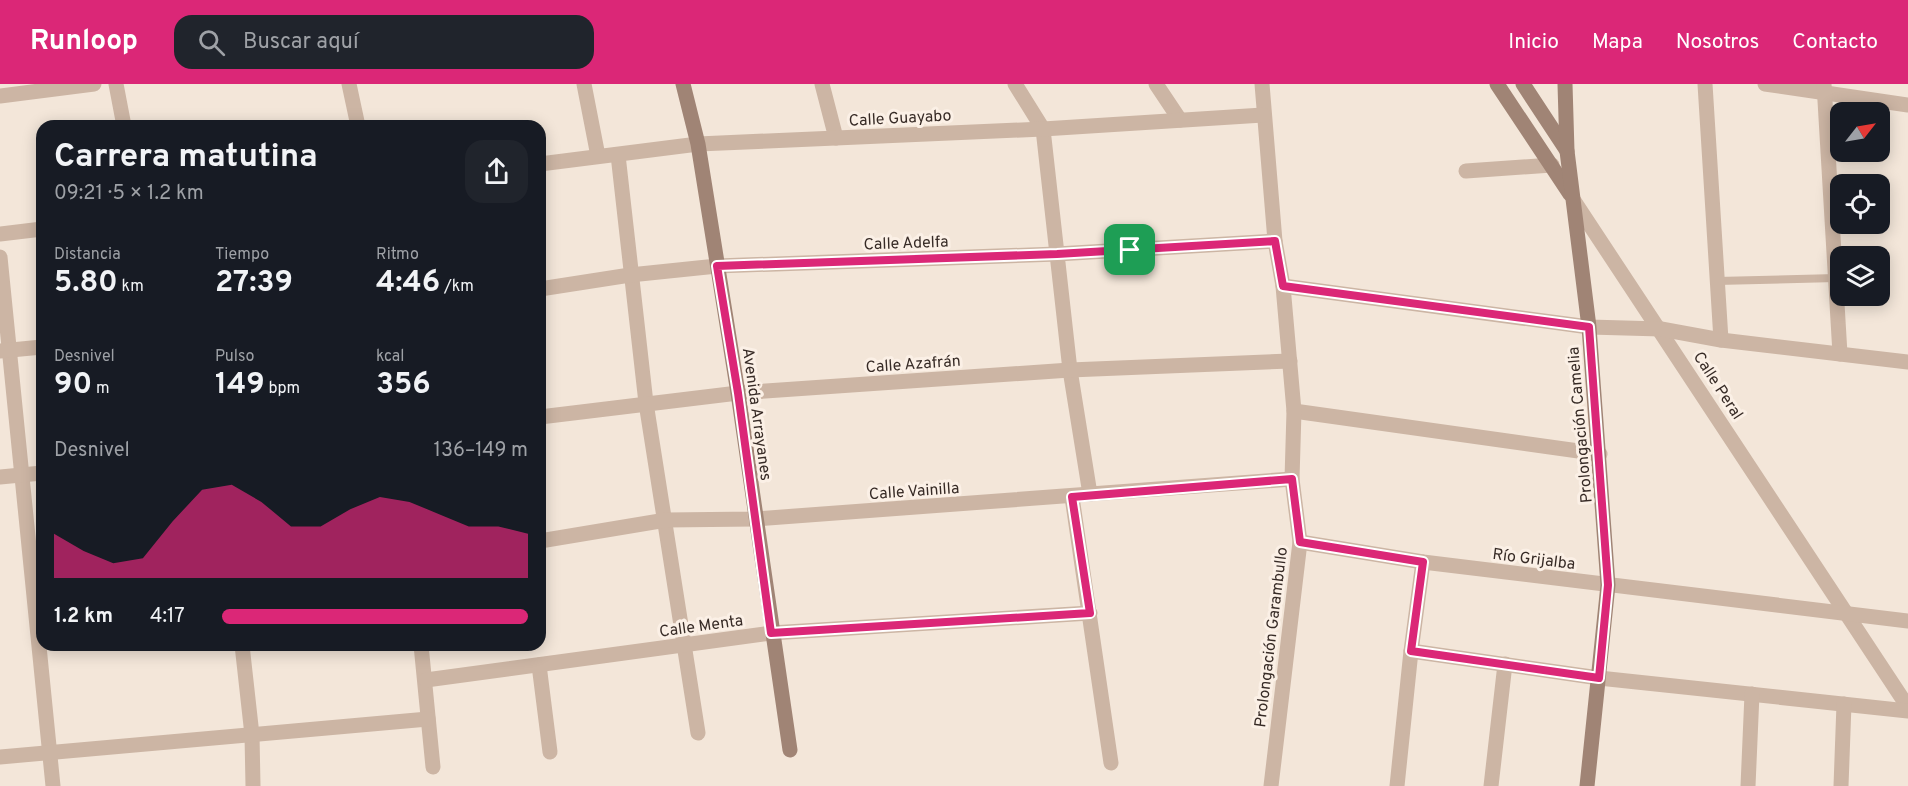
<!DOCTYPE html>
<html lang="es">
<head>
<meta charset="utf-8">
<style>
	:root { --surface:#171b24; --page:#20242c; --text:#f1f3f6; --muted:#9ea1a6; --accent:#db2777 }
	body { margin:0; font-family:Overpass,sans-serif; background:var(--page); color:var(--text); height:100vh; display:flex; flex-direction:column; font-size:22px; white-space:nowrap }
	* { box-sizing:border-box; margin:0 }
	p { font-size:20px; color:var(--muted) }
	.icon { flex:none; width:33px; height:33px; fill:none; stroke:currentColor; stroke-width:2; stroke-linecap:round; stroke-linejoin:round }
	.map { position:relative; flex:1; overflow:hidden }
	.sheet { position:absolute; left:36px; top:36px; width:510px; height:531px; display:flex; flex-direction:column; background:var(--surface); border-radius:18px; box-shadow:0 3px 15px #0003 }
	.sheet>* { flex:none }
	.needle { width:39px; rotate:59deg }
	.buttons { position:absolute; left:1830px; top:18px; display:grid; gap:12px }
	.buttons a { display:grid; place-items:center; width:60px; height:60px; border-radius:12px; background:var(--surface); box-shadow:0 3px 15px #0003; font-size:30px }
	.pin { position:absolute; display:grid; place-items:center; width:51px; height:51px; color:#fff; margin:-26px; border-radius:12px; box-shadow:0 3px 9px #0006 }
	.round { display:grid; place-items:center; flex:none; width:63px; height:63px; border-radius:18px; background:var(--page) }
	.overview { display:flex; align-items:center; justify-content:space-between; height:102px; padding:0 18px }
	h1 { font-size:33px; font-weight:700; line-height:45px }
	.figures { display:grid; grid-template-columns:repeat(3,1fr); gap:9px; height:102px; padding:6px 18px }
	.figures div { display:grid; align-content:center }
	.figures b { font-size:30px; font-weight:700 }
	.figures small { font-size:16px; font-weight:400 }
	.figures p { font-size:16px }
	.chart { height:168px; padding:12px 18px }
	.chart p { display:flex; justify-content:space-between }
	.chart svg { width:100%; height:108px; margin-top:6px; fill:var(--accent); opacity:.7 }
	ul { padding:0 18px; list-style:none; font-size:20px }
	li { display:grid; grid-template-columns:96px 72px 1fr; align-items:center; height:45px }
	li i { height:15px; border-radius:8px; background:var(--accent) }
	header { display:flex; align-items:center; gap:36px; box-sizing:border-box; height:84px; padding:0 30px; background:var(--accent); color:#fff }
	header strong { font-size:28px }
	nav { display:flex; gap:33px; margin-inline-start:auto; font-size:21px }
	.search { width:420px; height:54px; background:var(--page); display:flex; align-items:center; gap:15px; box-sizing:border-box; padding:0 21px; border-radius:18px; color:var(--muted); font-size:22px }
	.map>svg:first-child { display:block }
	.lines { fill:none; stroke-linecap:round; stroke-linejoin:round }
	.service { stroke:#ccb5a4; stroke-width:8 }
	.minor { stroke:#ccb5a4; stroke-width:15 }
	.tertiary { stroke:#ccb5a4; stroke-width:15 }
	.secondary { stroke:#a08475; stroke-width:15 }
	.route-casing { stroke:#fff; stroke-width:12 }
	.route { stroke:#db2777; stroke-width:8 }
	.labels { text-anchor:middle; stroke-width:6; stroke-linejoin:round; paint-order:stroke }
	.street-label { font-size:16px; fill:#372b26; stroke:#fbf0e6 }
</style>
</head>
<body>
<header>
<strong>Runloop</strong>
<div class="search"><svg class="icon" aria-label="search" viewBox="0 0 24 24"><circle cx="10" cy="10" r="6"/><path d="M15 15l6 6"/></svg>Buscar aquí</div>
<nav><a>Inicio</a><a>Mapa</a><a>Nosotros</a><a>Contacto</a></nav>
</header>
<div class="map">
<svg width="1908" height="702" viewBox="0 0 1908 702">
	<rect width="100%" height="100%" fill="#f3e6d9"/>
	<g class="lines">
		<path class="service" d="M1717,197L1836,194"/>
		<g class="minor">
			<path d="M116,0L124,42"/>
			<path d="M349,0L358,42"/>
			<path d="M584,0L598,72"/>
			<path d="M822,0L836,54"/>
			<path d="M1015,0L1043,45L1070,286L1090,410"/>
			<path d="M1156,0L1180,36"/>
			<path d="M1705,0L1721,256"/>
			<path d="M1765,0L1908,21"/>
			<path d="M1824,0L1840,270"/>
			<path d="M0,12L94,0"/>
			<path d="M618,71L646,319L698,649"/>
			<path d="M1466,87L1552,81"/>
			<path d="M1574,117L1908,623"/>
			<path d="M0,173L53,702"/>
			<path d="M1283,202L1589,243L1661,245L1721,256L1908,278"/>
			<path d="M540,205L630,191L717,182L1057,170L1275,157"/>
			<path d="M0,267L42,263"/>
			<path d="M1294,327L1600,370"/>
			<path d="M540,333L738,309L1070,286L1290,277"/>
			<path d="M0,393L42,389"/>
			<path d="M1072,413L1111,679"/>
			<path d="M540,457L666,436L755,435L1292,395"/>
			<path d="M1300,458L1423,478L1908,537"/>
			<path d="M242,561L252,651L253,702"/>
			<path d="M421,561L433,683"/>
			<path d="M1411,567L1599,594L1908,627"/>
			<path d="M539,581L550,668"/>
			<path d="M426,596L771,549L1090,529"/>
			<path d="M0,673L428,635"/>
			<path d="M1397,702L1411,567L1423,478"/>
			<path d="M1491,702L1505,580"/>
			<path d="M1748,702L1752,610"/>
			<path d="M1841,702L1844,620"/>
		</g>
		<g class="tertiary">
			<path d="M1262,0L1275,157L1283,202L1294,327L1292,395L1300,458L1271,702"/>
			<path d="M540,80L698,60L1043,45L1263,31"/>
			<path d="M0,150L42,145"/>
		</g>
		<g class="secondary">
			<path d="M683,0L698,60L738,309L790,666"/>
			<path d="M1497,0L1570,110"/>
			<path d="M1523,0L1567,67"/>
			<path d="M1565,0L1567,67L1589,243L1608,501L1587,702"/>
		</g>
	</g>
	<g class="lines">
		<g class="route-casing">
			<path id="route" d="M1275,157L1283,202L1589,243L1608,501L1599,594L1411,567L1423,478L1300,458L1292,395L1072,413L1090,529L771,549L738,309L717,182L1057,170Z"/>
		</g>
		<use href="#route" class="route"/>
	</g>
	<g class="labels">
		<g class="street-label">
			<text transform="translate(900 33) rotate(-3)" y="6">Calle Guayabo</text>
			<text transform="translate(906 158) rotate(-2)" y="6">Calle Adelfa</text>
			<text transform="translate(913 279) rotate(-4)" y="6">Calle Azafrán</text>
			<text transform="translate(1719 301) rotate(57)" y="6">Calle Peral</text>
			<text transform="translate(758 330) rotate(82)" y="6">Avenida Arrayanes</text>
			<text transform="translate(1579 341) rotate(-95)" y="6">Prolongación Camelia</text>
			<text transform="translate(914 406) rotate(-4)" y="6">Calle Vainilla</text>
			<text transform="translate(1534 474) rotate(7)" y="6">Río Grijalba</text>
			<text transform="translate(701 541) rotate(-8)" y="6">Calle Menta</text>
			<text transform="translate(1270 553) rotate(-83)" y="6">Prolongación Garambullo</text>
		</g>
	</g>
</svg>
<div class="buttons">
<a><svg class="needle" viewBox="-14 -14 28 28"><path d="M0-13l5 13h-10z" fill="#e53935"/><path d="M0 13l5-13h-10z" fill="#9ea1a6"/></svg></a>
<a><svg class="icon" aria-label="locate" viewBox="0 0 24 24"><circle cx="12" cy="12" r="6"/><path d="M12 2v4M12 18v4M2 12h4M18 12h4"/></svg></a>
<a><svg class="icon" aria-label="layers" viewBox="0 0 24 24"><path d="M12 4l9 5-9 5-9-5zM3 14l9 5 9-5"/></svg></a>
</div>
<div class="pin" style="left:1130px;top:166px;background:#1e9e55"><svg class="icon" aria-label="arrive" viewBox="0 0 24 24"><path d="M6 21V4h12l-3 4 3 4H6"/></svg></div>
<section class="sheet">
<div class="overview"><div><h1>Carrera matutina</h1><p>09:21 · 5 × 1.2 km</p></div><a class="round"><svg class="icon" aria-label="share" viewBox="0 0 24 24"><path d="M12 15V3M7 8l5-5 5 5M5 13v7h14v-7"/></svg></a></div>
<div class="figures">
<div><p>Distancia</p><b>5.80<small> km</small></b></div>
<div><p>Tiempo</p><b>27:39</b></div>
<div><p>Ritmo</p><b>4:46<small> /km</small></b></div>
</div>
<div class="figures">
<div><p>Desnivel</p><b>90<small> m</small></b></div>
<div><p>Pulso</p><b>149<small> bpm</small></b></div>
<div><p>kcal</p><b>356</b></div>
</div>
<div class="chart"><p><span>Desnivel</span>136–149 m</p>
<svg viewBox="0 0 160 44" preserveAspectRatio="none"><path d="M0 44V26L10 33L20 38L30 36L40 21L50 8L60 6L70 13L80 23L90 23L100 16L110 11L120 13L130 18L140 23L150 23L160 26V44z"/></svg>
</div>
<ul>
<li><b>1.2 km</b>4:17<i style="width:100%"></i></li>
</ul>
</section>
</div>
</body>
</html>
